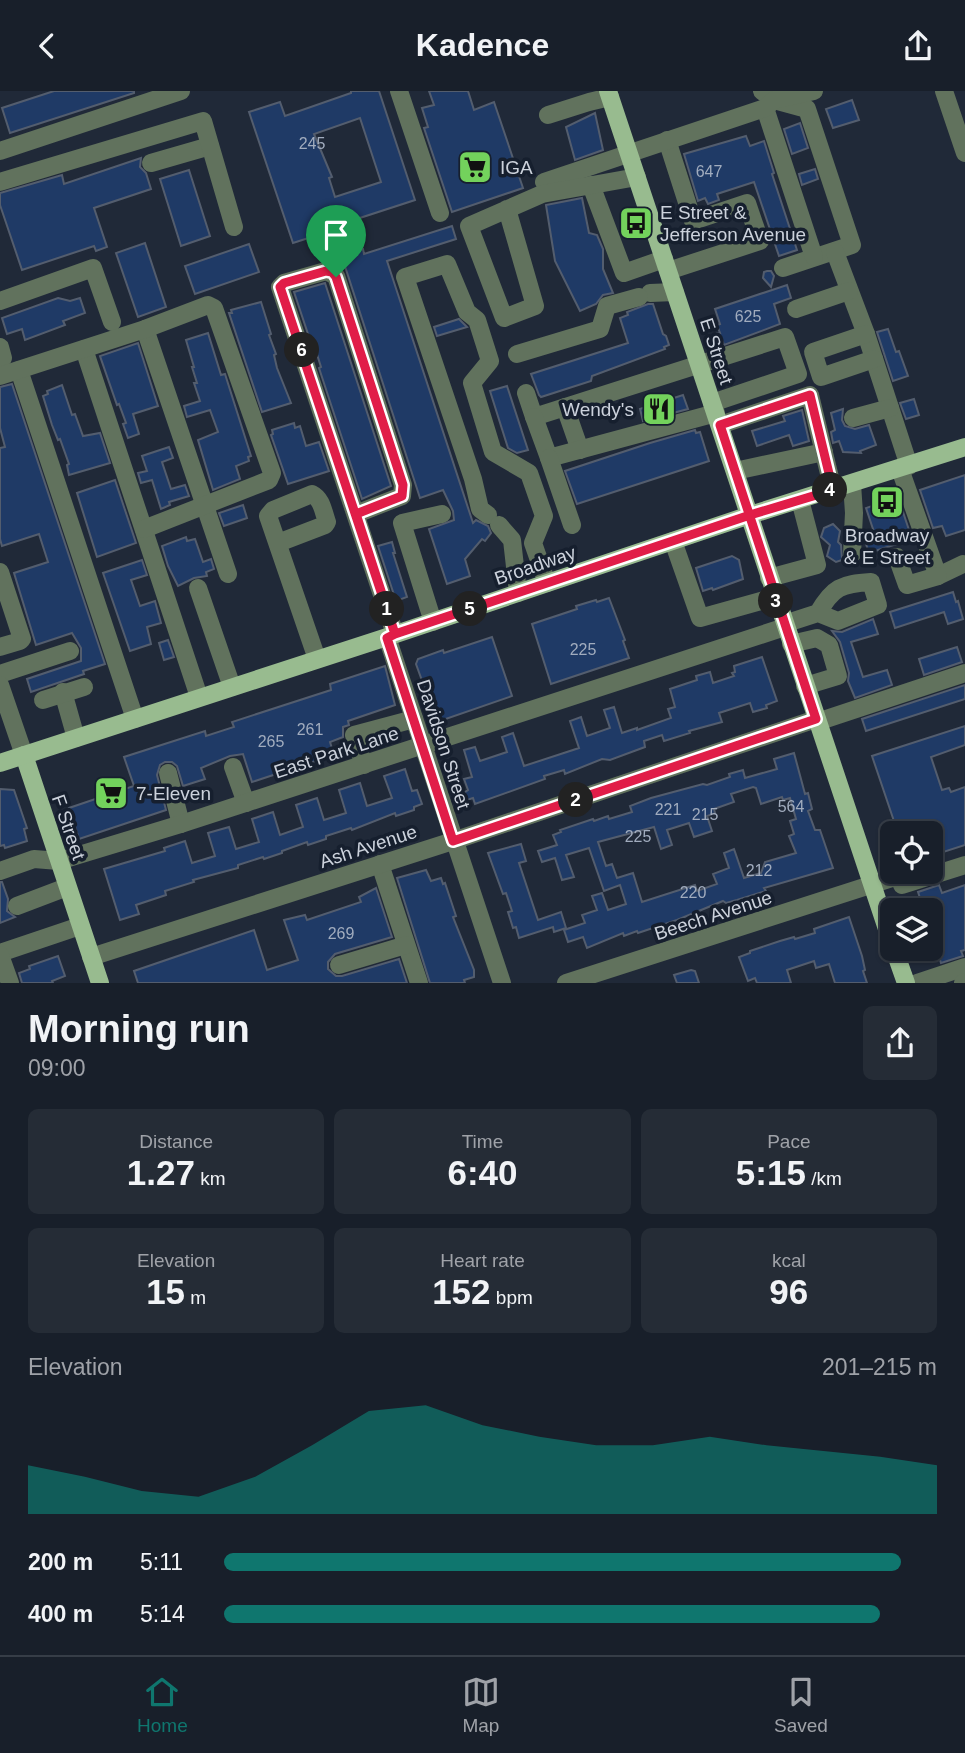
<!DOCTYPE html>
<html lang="en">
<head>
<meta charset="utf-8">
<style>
	:root { --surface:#181f2a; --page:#252c36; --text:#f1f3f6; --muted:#9fa2a8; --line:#363d47; --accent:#0f766e }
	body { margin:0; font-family:Helvetica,sans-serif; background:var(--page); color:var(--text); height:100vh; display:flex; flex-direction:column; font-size:26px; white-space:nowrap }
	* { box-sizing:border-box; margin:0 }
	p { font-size:23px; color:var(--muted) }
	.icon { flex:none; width:38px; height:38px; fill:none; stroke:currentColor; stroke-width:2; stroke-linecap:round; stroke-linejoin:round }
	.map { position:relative; height:892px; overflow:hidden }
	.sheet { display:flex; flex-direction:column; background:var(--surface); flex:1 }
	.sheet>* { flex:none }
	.controls { position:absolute; left:880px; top:730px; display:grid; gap:14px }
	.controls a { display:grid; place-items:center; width:63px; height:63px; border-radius:10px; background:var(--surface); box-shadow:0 2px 5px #0004,0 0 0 2px var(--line); font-size:35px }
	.pin { position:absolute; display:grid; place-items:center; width:60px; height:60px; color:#fff; margin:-72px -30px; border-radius:50% 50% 50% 0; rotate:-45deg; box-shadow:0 0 7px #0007 }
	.pin .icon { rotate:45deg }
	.km { position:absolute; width:35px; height:35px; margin:-18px; border-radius:50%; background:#222; color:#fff; font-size:19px; line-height:35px; text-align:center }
	.round { display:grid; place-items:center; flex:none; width:74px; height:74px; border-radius:10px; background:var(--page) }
	.head { display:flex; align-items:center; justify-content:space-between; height:119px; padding:0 28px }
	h1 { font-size:38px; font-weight:700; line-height:52px }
	.metrics { display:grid; grid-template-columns:repeat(3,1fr); gap:10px; height:119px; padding:7px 28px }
	.metrics div { display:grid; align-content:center; border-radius:10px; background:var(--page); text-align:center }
	.metrics b { font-size:35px; font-weight:700 }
	.metrics small { font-size:19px; font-weight:400 }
	.metrics p { font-size:19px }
	.chart { height:196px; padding:14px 28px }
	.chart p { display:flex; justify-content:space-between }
	.chart svg { width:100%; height:126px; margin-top:7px; fill:var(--accent); opacity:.7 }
	ul { padding:0 28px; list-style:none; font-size:23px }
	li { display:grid; grid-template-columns:112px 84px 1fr; align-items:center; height:52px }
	li i { height:18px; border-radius:9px; background:var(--accent) }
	header { display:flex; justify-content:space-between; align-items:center; height:91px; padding:0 28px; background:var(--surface); font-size:32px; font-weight:700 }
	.tabs { display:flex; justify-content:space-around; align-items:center; height:98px; border-top:2px solid var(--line); background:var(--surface); font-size:19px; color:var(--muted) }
	.tabs a { display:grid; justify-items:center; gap:4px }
	.tabs .on { color:var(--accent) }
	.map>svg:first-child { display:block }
	.building { fill:#1f3a66; stroke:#535d6e; stroke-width:2; fill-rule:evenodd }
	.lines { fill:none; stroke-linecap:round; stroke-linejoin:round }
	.minor { stroke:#61725d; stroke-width:18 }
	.major { stroke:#98bb8f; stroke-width:18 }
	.route-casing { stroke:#fff; stroke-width:14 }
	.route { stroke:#e11d48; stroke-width:9 }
	.labels { text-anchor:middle; stroke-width:7; stroke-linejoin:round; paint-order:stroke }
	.number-label { font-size:16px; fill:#a1acbe }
	.poi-label { font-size:19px; fill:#ccd2dc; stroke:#161f2e; text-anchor:start }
	.street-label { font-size:19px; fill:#ccd2dc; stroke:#161f2e }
</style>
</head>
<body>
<header><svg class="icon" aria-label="back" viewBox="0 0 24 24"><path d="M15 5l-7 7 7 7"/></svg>Kadence<svg class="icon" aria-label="share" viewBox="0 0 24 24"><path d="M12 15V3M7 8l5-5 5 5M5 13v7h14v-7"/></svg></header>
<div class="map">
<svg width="965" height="892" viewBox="0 0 965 892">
	<rect width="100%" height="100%" fill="#202938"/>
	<g class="building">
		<path d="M54,0H134V2L10,42L2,17Z"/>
		<path d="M351,0H379L415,109L323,139L324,142L293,152L249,21L280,11L285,25L351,2ZM360,27L381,91L335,106L329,87L332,86L314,43Z"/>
		<path d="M429,0H468L474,19L494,11L523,97L452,121L424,37L428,36L422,17L434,14Z"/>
		<path d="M852,9L859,29L833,37L826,18Z"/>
		<path d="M595,22L603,59L575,69L566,36Z"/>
		<path d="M800,32L808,57L792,63L784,38Z"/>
		<path d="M746,45L750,55L764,50L774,82L772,83L797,159L779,165L754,91L717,103L719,109L708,113L705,107L698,110L684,63Z"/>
		<path d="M141,67L140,76L146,82L151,98L94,117L107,156L96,160L94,155L22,179L0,114V102L62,84L64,93Z"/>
		<path d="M815,78L818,88L802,94L799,83Z"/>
		<path d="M189,79L210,145L181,155L160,88Z"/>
		<path d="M582,107L589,142L597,144L603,158V178L613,202L603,204L596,213L580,220L555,170L546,114Z"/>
		<path d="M452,135L456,148L387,170L473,432L476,429L488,435L491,442L485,450L482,448L465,468L470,485L447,493L429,438L454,429L453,420L443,399L420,407L342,166L363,158L364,163Z"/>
		<path d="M145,152L166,216L138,226L116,162Z"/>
		<path d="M249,153L259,181L195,203L185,175Z"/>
		<path d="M767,180H771L774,185L771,196L763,187L764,181Z"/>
		<path d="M325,192L391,395L362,408L319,277L321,276L314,254L312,255L294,201Z"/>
		<path d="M787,194L791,207L774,213L780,233L724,254L723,251L720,252L717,242H720L717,234L720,233L715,218Z"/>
		<path d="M58,207L70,210L80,207L85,222L63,230L65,234L25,249L22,238L7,243L2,227Z"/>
		<path d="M261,211L271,243L269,244L276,263L274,264L277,277L291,312L262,321L229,222H232L231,219Z"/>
		<path d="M648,213H653L663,243L666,245L669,254L664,256L665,258L592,285L591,290L541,306L539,304L531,283L628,252L620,227L628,224L627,221Z"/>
		<path d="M459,228L467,236L437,245L434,236Z"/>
		<path d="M888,238L896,261L899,260L908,285L893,290L877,241Z"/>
		<path d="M208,242L221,284L225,283L251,365L248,366L249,370L236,375L240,388L213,399L198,349L218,341L210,319L187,326L184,315L200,310L194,292H197L192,276H194L186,249Z"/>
		<path d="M138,252L158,315L133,323L139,343L128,347L123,333L126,332L119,313L117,314L100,265Z"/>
		<path d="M12,293L105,573L83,580L84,583L31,601L27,588L81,570V557L72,542L36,554L14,482L48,471L39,443L2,455L0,448V357L5,356L0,337V296Z"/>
		<path d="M62,294L72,324L75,323L83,345L100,342L110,372L69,384L67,374L69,373L60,348L58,349L52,334L43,305L48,303L47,300Z"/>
		<path d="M507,295L528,359L517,362L508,357L490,300Z"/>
		<path d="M683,304L688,318L643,330L640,318Z"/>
		<path d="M914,308L919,324L906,328L900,312Z"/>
		<path d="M843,318L842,329L845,335L855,338L869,334L876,354L860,360L861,362L843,361L839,350L833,352L831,341L835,339L831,322Z"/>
		<path d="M802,319L809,350L793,355L789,344L757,355L752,340L785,330L783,325Z"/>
		<path d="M294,332L295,337L300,335L306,355L319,351L329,380L288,393L271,344L273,343L272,339Z"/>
		<path d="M695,339L696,342L700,341L709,370L577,413L565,380L650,352Z"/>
		<path d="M169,356L173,367L162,371L171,398L185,394L189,405L169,411L170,414L161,418L152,389L141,392L138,382L147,380L142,365Z"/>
		<path d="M965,384V439L946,445L942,435L933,437L920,399Z"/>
		<path d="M115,389L136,452L97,466L77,402Z"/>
		<path d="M898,406L912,448L869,462L865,450L876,447L866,417Z"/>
		<path d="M243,414L247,427L224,435L219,422Z"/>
		<path d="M833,433L840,440L838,451L841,454L842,469L836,471L827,465L830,454L821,446L824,437Z"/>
		<path d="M186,446L187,450L195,448L203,471L211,468L214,478L206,481L207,485L194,487L178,495L168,475L162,455Z"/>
		<path d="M392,451L395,462H393L407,506L396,510L378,455Z"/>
		<path d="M732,465L739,469L743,488L713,499L712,497L703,500L696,477Z"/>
		<path d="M142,469L147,484L131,489L140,515L155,510L161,532L147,536L151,553L130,560L103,482Z"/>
		<path d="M953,501L956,511L958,510L963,528L948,533L944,521L895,537L890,521Z"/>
		<path d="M609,507L625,549L623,550L629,567L551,593L532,533L577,518L576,515L596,509L597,511Z"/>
		<path d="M873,528L878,543L851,551L863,586L887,579L892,594L855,607L848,590L849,582L840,551L832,540L842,541Z"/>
		<path d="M492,546L512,605L437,631L416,573L418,568L443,559L444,562Z"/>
		<path d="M168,549L174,566L164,569L159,552Z"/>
		<path d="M957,556L962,571L924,584L919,568Z"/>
		<path d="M762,566L777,610L766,614L767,617L753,621L750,612L719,622L722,631L689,640L690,642L664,650L662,644L644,650L645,656L610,669L602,668L565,683L564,679L544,685L545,688L475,713L473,707L454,713L453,709L468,699L464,688L472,686L464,659L475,656L480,670L507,661L502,646L513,642L524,675L579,657L570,630L581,626L587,645L610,637L604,619L614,616L622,642L637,637V639L671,627L668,618L675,616L670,598L697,589L696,585L710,581L713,592L734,585L732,582L735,581L734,575Z"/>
		<path d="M385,575L395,614L348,630L349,634L343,636V646L330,651L334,664L252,691L243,663L230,665L201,677L205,688L183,695L177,675L172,671H165L160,674L157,684L166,719L79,748L69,717L134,695L124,666L205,640L206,645L234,636L232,631L331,599L330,593Z"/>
		<path d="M965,594V608L866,640L862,628Z"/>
		<path d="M965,635V654L931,666L942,699L949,697L951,701L965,696V754L931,765V742H898L872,665Z"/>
		<path d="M794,662L805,703L808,702L812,718L808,720L815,739H820L833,777L764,797L766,800L737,809L726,812L723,810L677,829L638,842L637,840L624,845L623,842L587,857L583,846L568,851L564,839L585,832L582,824L597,819L592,805L602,802L608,819L626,813L620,794L604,800L589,757L566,764L574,786L562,789L555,767L542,771L538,760L557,754L553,744L561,741L560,739L593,728L594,730L608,725L609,728L632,721L630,715L651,707L703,693L707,694L730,686L729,683L743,679L745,687L777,678L774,668ZM753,696L756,697L761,713L782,706L783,709L790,707L796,728L790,730L794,743L789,745L796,762L765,771L761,782L744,787L734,758L724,762L729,777L713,783L717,793L697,800L695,794L642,811L633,782L617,787L612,773L606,775L598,751L654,736L661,758L672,754L667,739L689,732L694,746L712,740L707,725L715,722L714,718L734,711L731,703Z"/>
		<path d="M405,678L412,700L417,699L422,713L414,716V719L396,725L395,722L352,739L351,737L326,745V748L308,754L307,751L282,760V762L264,768L263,766L238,774V777L193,789L194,791L165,800L166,804L136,814L139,823L120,829L104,778L165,760L164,757L185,750L192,772L215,765L208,742L229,736L236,758L259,751L252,728L273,721L280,744L303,736L296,714L317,707L324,729L346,722L339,699L360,692L367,715L392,707L384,685Z"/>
		<path d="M0,698L14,699L27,737L24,738L27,750L5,757L4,754L0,755Z"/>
		<path d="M521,753L526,770L519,772L538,829L561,821L566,837L554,841L553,836L519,847L516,836L513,837L508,821L512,820L506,802L503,803L488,762Z"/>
		<path d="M426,779L431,790L441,787L443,793L445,792L456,825L453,826L474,879V886L464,889L465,892H430L397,787Z"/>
		<path d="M0,791H2L8,808L7,820L15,826L0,832Z"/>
		<path d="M939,794L942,802L965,794V859L961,860L963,865L941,872L931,841V819H924L918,801Z"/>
		<path d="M376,797L392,846L335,863L328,871V878L336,885H342L399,868L407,892H138L134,880L254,839L267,879L298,869L284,829L305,824L307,829L361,811L359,806Z"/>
		<path d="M849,826L862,865L865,879L863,880L867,892H835L829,873L816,877L814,870L787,879L791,892H757L755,887L748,890L739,866L750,862V860L780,850L794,846L795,848L815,842L814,838Z"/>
		<path d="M58,865L65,885L52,890L53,892H22L19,882L30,878L29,875Z"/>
		<path d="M691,879L695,880L699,892H677L674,884Z"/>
	</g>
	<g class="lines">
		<g class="minor">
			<path d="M399,0L440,122"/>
			<path d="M762,0L774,9L807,18L852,154L783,177"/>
			<path d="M944,0L965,62"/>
			<path d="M765,17L814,166"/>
			<path d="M548,24L589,11L610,6"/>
			<path d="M667,49L693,130L747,112L760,150L668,180"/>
			<path d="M0,60L181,0"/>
			<path d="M151,72L210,55"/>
			<path d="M0,91L203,30L234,136"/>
			<path d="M544,91L765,17L774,9L814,0"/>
			<path d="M591,94L624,182L664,168"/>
			<path d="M507,118L535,215L504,227L469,135L542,103L637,86"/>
			<path d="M835,161L866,243L909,375"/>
			<path d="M650,202L675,201"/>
			<path d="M0,210L93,177L112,231"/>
			<path d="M796,218L849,200"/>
			<path d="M145,238L228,483"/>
			<path d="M866,243L813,261L821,286L874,268"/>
			<path d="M0,256L3,267H0"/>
			<path d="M84,258L199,606"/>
			<path d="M517,263L600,238L607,215L639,206"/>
			<path d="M19,279L135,628"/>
			<path d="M0,285L145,238L208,214L214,217L272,382L269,389L144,438"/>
			<path d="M526,302L534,326L785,246L798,283L712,312"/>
			<path d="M565,316L580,359"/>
			<path d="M534,326L549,367L716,322"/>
			<path d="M853,327L890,317"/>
			<path d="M720,334L810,304L833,399"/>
			<path d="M549,367L572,434"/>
			<path d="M900,378L938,485L963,473"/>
			<path d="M735,380L824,361"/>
			<path d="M852,393L854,422L852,463"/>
			<path d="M356,423L402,405L403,394L336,185L326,180L284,192L280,196L395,543"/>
			<path d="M488,424L480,418L473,388L405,186L447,173L467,221L477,229L490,270L472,292L493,361L529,382L544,425L533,452L547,492"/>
			<path d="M499,434L512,449L518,502"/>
			<path d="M673,450L700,527L775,506"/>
			<path d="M278,452L325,434L327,431C323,420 322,408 312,403L273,419L268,425L317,568"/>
			<path d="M897,466L907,494L938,485"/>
			<path d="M0,481L22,548L20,550L0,556"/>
			<path d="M769,487L817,474L800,409"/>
			<path d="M198,497L232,596"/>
			<path d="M433,531L402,432L442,423"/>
			<path d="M784,533L818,522L838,530L878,514L871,491C841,493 833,496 818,522"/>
			<path d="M387,546L502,892"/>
			<path d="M791,553L817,547L829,554L838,585L805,595"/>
			<path d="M0,583L70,560"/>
			<path d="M0,594L24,664"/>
			<path d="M63,601L76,647"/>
			<path d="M43,609L84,596"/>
			<path d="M817,631L965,582"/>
			<path d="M364,674L354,644L414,628"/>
			<path d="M233,676L246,712"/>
			<path d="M168,682L181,733"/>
			<path d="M380,773L419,892"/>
			<path d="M0,780L34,768L59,770L181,733L785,536"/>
			<path d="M902,794L965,774"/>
			<path d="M17,815L67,796"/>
			<path d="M0,862L80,835"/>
			<path d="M0,864L10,892"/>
			<path d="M91,866L453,750L816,628"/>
			<path d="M339,874L406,854"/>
			<path d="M566,892L914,780"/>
			<path d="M917,892L965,876"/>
			<path d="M963,892L965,891"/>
		</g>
		<g class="major">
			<path d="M608,0C703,284 797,569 892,853"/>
			<path d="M24,664L100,892"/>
			<path d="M0,672L387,546L750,424L965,356"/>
			<path d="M894,858L906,892"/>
		</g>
	</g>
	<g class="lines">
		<g class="route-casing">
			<path id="route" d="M336,186L403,394L402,405L356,423L395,543L387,547L453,750L816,628C784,530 752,432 720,334L810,304L833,399L750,424L395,543L280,196L284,192L326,180L332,181L336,186"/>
		</g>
		<use href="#route" class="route"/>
	</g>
	<defs>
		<g id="supermarket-square" transform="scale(1.75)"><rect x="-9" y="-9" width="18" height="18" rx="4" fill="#73d25c" stroke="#161f2e"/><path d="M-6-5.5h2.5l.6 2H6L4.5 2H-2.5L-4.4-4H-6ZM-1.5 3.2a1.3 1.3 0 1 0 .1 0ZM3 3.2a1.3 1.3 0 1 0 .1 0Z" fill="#111"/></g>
		<g id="bus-square" transform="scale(1.75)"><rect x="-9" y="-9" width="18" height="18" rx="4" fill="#73d25c" stroke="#161f2e"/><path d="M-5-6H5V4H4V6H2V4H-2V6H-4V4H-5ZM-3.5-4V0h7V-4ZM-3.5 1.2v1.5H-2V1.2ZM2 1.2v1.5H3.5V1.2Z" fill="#111"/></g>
		<g id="restaurant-square" transform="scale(1.75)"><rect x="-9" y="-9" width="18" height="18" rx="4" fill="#73d25c" stroke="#161f2e"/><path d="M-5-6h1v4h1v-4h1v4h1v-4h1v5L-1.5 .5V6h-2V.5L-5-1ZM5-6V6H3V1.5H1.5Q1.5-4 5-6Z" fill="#111"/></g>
	</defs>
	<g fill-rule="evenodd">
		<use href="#supermarket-square" x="475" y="76"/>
		<use href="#bus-square" x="636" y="132"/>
		<use href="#restaurant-square" x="659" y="318"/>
		<use href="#bus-square" x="887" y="411"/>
		<use href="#supermarket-square" x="111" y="702"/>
	</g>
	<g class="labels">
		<g class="number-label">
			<text x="312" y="58">245</text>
			<text x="709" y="86">647</text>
			<text x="748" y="231">625</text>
			<text x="583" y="564">225</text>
			<text x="310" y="644">261</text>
			<text x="271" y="656">265</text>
			<text x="791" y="721">564</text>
			<text x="668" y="724">221</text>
			<text x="705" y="729">215</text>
			<text x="638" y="751">225</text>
			<text x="759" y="785">212</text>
			<text x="693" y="807">220</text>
			<text x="341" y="848">269</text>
		</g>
		<g class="poi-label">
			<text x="500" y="83">IGA</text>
			<text x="660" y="128">E Street &amp;<tspan x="660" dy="22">Jefferson Avenue</tspan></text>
			<text x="634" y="325" text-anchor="end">Wendy's</text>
			<text x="887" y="451" text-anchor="middle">Broadway<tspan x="887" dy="22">&amp; E Street</tspan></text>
			<text x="136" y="709">7-Eleven</text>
		</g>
		<g class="street-label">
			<text transform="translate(717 260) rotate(72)" y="7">E Street</text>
			<text transform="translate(535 474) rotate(-19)" y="7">Broadway</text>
			<text transform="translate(444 653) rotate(72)" y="7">Davidson Street</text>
			<text transform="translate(336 661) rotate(-18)" y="7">East Park Lane</text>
			<text transform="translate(69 736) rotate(71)" y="7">F Street</text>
			<text transform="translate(368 755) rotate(-18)" y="7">Ash Avenue</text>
			<text transform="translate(713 824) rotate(-18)" y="7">Beech Avenue</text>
		</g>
	</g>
</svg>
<div class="controls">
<a><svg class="icon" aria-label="locate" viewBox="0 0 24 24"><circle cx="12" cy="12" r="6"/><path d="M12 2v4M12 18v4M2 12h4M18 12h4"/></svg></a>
<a><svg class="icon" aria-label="layers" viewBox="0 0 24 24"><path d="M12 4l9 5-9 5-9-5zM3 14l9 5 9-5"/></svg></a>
</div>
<div class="pin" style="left:336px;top:186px;background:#1e9e55"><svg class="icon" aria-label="arrive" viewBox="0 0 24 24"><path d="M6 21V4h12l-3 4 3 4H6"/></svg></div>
<b class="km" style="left:387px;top:518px">1</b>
<b class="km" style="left:576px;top:709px">2</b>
<b class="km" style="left:776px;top:510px">3</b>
<b class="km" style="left:830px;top:399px">4</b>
<b class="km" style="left:470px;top:518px">5</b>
<b class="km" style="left:302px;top:259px">6</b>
</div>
<section class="sheet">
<div class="head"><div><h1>Morning run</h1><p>09:00</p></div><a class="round"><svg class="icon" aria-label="share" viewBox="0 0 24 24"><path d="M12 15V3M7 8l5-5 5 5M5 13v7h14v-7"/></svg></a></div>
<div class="metrics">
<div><p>Distance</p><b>1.27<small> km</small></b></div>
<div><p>Time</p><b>6:40</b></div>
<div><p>Pace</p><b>5:15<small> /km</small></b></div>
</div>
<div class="metrics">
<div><p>Elevation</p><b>15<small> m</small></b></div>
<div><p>Heart rate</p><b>152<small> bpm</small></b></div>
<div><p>kcal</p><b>96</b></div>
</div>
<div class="chart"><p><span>Elevation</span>201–215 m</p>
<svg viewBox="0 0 160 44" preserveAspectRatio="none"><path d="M0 44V27L10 31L20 36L30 38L40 31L50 20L60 8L70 6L80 13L90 17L100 20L110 20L120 17L130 20L140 22L150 24L160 27V44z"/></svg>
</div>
<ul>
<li><b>200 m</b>5:11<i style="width:95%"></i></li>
<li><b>400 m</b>5:14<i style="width:92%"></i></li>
</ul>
</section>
<nav class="tabs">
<a class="on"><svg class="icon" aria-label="home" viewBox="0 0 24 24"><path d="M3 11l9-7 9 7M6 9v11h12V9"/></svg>Home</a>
<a><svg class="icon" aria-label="map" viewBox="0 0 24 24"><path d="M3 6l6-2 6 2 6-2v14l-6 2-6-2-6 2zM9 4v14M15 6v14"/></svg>Map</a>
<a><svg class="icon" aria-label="saved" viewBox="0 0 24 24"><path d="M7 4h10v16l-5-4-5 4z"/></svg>Saved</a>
</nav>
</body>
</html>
